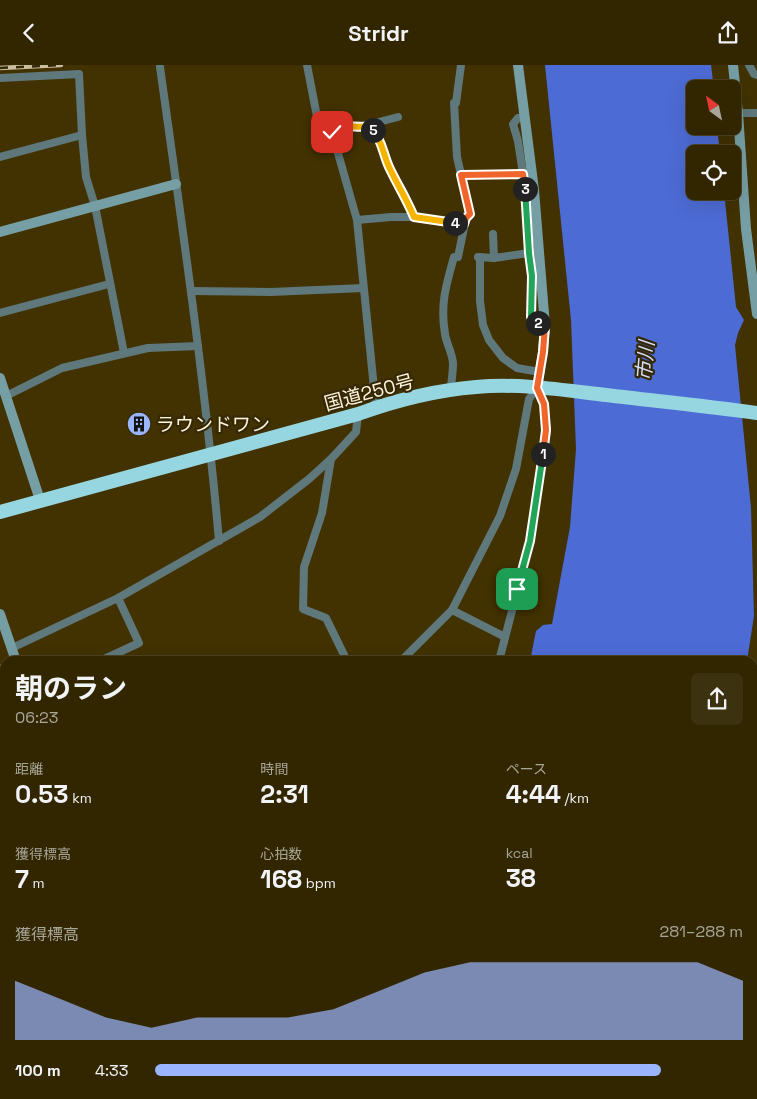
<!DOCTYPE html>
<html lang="ja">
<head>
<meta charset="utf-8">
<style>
	:root { --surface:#322601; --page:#3d3210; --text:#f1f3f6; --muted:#a8a599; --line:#4d4323; --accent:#9ab5fd }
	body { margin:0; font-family:"Space Grotesk","Noto Sans JP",sans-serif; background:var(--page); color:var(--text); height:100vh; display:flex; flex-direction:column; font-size:19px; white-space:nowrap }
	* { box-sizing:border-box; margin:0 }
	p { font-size:16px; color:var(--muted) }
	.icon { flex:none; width:28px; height:28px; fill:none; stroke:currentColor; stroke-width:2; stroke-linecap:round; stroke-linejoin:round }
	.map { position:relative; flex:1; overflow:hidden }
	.panel { position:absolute; left:0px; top:591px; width:758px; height:444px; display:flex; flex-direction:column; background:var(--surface); border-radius:15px 15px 0 0; box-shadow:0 5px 20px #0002,0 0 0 1px var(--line) }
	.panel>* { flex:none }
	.needle { width:32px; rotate:327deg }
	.buttons { position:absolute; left:686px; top:15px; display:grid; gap:10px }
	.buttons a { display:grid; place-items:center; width:55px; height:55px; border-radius:8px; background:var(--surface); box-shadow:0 5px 20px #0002,0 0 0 1px var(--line); font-size:25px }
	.pin { position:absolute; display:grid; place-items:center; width:42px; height:42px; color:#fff; margin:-21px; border-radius:10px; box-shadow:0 2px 8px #0006 }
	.km { position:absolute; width:25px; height:25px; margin:-12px; border-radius:50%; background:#222; color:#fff; font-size:14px; line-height:25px; text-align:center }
	.round { display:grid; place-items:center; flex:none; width:52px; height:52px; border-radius:8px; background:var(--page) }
	.headline { display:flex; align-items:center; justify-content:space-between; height:85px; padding:0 15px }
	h1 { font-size:28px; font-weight:700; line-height:38px }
	.figures { display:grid; grid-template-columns:repeat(3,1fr); gap:8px; height:85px; padding:5px 15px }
	.figures div { display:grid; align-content:center }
	.figures b { font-size:25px; font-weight:700 }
	.figures small { font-size:14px; font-weight:400 }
	.figures p { font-size:14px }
	.chart { height:140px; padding:10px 15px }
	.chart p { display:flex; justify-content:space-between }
	.chart svg { width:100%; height:90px; margin-top:5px; fill:var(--accent); opacity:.7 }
	ul { padding:0 15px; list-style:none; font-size:16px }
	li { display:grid; grid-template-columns:80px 60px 1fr; align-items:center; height:38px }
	li i { height:12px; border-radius:6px; background:var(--accent) }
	header { display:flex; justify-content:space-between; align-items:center; height:65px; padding:0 15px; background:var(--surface); font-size:22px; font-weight:700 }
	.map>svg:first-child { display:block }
	.green { fill:#98382e }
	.water { fill:#4d6bd4 }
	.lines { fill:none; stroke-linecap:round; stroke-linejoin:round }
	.street { stroke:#5f787c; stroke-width:8 }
	.secondary { stroke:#769ea5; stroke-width:10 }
	.highway { stroke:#96d6e1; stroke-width:14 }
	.rail-casing { stroke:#cabe9f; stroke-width:4.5 }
	.rail { stroke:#352805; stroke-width:2.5; stroke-dasharray:8; stroke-linecap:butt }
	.split-1-casing { stroke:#fff; stroke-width:10 }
	.split-2-casing { stroke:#fff; stroke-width:10 }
	.split-3-casing { stroke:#fff; stroke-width:10 }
	.split-4-casing { stroke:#fff; stroke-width:10 }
	.split-5-casing { stroke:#fff; stroke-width:10 }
	.split-6-casing { stroke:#fff; stroke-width:10 }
	.split-1 { stroke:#22a559; stroke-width:6 }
	.split-2 { stroke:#f0652b; stroke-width:6 }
	.split-3 { stroke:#22a559; stroke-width:6 }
	.split-4 { stroke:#f0652b; stroke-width:6 }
	.split-5 { stroke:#f5b400; stroke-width:6 }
	.split-6 { stroke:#f5b400; stroke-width:6 }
	.labels { text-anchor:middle; stroke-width:4.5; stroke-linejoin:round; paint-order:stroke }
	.street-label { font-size:19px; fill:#fef4dc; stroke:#352805 }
	.poi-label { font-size:19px; fill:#fef4dc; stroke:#352805; text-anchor:start }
	.water-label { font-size:20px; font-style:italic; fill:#d4def9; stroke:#352805 }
</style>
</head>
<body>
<header><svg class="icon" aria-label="back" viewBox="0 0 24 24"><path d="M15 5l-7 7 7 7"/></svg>Stridr<svg class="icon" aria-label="share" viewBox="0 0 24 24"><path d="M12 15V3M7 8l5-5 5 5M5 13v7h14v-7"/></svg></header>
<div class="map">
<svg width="757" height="1034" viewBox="0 0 757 1034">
	<rect width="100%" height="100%" fill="#423201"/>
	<g class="green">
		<path d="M0,775L5,776V1030H136L137,1034H0Z"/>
		<path d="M167,1030H279L277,1034H168Z"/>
	</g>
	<g class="water">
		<path d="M545,0H711L714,24H695V61H717L720,89H695V126H724L736,242L744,255L738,268L735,280L751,443L754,551L747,596H530L536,566L543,560L552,559L570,462L576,384L571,255Z"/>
		<path d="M373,1030H663L661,1034H372Z"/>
	</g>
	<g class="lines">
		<g class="street">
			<path d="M307,0L319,62L332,67L357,155L376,343"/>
			<path d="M749,0L754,9L757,10"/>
			<path d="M160,2C182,160 205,317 219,476"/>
			<path d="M0,13L79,9L82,70L86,112L95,141L124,288"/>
			<path d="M738,48H757"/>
			<path d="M369,61L379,72L390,104L404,128L414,152"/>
			<path d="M332,67L337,62L348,61L367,62L375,58L398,52"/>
			<path d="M0,92L82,70"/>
			<path d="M523,109L526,129L529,188L532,211L531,252L535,257L545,261"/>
			<path d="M461,110L523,109L518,76L513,59L518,53H524"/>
			<path d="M357,155L391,152H414L464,159"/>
			<path d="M493,169L494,193"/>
			<path d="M478,192L494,193L529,188"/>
			<path d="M480,192V236L483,260L489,275L503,293L517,303L540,307"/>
			<path d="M192,226L271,227L363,223"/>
			<path d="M0,248L109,219"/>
			<path d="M451,326C451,317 453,308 453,299C453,289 446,278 445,269C440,240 446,220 454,192H458L466,153L470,149L457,92L454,38H456L461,0"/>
			<path d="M6,331L62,303L148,283L198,281"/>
			<path d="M452,545L505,572"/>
			<path d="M12,583L118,533L260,452L309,414L331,394"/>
			<path d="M100,596L139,578L118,533"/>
			<path d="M347,596L326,553L303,544L304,502L322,448L331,394L356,367L358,349"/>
			<path d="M401,596L452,545L500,451L516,404L529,334L537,323L544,339L547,365L539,417L530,476L499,596"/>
			<path d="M0,644L5,642"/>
			<path d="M752,892L757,893"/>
			<path d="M755,1034L756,934"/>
		</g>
		<g class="secondary">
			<path d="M518,0L534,125L545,261L543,287L537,323"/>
			<path d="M733,0L738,48L746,164L757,249"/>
			<path d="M0,167L176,119"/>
			<path d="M0,313L40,435"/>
			<path d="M0,549L16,596"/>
			<path d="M0,604L5,619"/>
			<path d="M752,856L757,843"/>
			<path d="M147,1030L148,1034"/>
			<path d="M157,1030L159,1034"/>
			<path d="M689,1034L690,1030"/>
		</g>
		<g class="highway">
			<path d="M0,447L358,349C394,336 438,325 476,322C519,318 563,325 606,330C656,336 707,341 757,348"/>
			<path d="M0,750L5,752"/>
			<path d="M0,765L5,766"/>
			<path d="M752,907L757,908"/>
			<path d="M752,919L757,920"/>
		</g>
		<g class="rail-casing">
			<path id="rail" d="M0,3L61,0"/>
		</g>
		<use href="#rail" class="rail"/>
	</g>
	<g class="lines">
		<g class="split-1-casing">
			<path id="split-1" d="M517,524L530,476L543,389"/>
		</g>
		<g class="split-2-casing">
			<path id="split-2" d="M538,258L545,261L543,287L537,323L544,339L546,365L543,389"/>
		</g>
		<g class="split-3-casing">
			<path id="split-3" d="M525,124L529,188L532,211L531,252L538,258"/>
		</g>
		<g class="split-4-casing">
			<path id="split-4" d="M455,158L464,159L466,153L470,149L461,110L523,109L525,124"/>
		</g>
		<g class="split-5-casing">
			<path id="split-5" d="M373,65C382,75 383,89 389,102C397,119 407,135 414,152L455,158"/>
		</g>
		<g class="split-6-casing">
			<path id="split-6" d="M332,67C343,57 356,64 369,61L373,65"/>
		</g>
		<use href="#split-1" class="split-1"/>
		<use href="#split-2" class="split-2"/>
		<use href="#split-3" class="split-3"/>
		<use href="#split-4" class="split-4"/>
		<use href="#split-5" class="split-5"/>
		<use href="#split-6" class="split-6"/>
	</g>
	<defs>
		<g id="building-disc" transform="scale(1.25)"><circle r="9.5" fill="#9ab5fd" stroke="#352805"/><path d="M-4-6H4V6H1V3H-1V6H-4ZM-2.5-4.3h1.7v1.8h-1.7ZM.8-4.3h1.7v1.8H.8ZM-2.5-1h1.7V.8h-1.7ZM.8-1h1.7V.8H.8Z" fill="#111"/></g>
	</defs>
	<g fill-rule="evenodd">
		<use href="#building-disc" x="139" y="359"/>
	</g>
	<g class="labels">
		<g class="street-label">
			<text transform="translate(369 327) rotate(-15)" y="7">国道250号</text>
		</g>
		<g class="poi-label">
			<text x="156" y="366">ラウンドワン</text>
		</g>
		<g class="water-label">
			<text transform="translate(645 296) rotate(-85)" y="7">市川</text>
		</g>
	</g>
</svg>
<div class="buttons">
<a><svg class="needle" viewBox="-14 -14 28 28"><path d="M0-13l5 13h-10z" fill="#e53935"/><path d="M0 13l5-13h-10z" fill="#a8a599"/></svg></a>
<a><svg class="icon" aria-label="locate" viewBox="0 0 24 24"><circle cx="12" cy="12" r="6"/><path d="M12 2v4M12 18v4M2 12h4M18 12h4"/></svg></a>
</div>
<div class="pin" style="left:517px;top:524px;background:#1e9e55"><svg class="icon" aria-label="arrive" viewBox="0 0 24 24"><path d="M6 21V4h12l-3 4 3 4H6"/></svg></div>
<div class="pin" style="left:332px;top:67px;background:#d93025"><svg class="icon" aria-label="check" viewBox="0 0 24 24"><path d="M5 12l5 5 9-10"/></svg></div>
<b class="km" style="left:543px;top:389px">1</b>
<b class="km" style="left:538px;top:258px">2</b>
<b class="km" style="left:525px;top:124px">3</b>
<b class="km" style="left:455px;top:158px">4</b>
<b class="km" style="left:373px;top:65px">5</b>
<section class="panel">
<div class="headline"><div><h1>朝のラン</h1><p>06:23</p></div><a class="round"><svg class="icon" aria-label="share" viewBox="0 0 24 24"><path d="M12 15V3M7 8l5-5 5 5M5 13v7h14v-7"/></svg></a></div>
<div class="figures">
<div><p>距離</p><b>0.53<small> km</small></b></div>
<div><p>時間</p><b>2:31</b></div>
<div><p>ペース</p><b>4:44<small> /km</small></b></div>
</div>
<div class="figures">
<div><p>獲得標高</p><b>7<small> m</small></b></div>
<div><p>心拍数</p><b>168<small> bpm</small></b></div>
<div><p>kcal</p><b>38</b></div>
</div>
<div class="chart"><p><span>獲得標高</span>281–288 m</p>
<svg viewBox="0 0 160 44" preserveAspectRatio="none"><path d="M0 44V15L10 24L20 33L30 38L40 33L50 33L60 33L70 29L80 20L90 11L100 6L110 6L120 6L130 6L140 6L150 6L160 15V44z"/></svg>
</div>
<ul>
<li><b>100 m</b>4:33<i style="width:86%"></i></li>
</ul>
</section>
</div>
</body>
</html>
